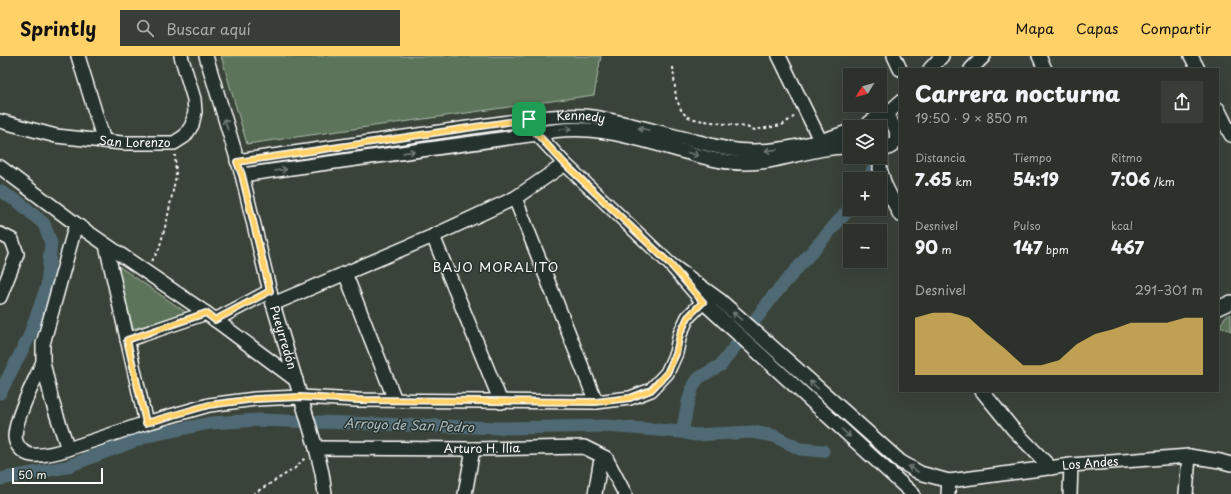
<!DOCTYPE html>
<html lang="es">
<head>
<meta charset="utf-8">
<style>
	:root { --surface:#2c322b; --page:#383e37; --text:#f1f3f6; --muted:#a6aaa9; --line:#484d47; --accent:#ffd166 }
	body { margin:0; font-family:"Playpen Sans",sans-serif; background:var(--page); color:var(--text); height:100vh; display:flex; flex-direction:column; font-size:15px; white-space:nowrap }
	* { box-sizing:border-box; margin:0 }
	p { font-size:13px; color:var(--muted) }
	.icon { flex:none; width:22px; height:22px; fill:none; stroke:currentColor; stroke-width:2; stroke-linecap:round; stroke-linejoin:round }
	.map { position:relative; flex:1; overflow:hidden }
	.details { position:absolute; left:899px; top:12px; width:320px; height:324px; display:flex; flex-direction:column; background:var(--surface); border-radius:0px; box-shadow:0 4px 16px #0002,0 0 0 1px var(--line) }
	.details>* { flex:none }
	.needle { width:26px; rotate:233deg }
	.fabs { position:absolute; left:843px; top:12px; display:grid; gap:8px }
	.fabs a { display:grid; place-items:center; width:44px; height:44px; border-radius:0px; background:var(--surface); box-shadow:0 4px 16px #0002,0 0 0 1px var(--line); font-size:20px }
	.scale { position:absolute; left:12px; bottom:10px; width:91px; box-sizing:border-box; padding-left:4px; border:2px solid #fff; border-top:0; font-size:11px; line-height:14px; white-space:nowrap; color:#fff; -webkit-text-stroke:3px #26332d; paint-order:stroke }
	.pin { position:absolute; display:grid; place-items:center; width:34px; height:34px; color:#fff; margin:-17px; border-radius:8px; box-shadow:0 2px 6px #0006 }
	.round { display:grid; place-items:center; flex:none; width:42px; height:42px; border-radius:0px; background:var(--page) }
	.overview { display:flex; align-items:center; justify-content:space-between; height:68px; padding:0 16px }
	h1 { font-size:22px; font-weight:800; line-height:30px }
	.stats { display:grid; grid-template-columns:repeat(3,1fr); gap:6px; height:68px; padding:4px 16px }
	.stats div { display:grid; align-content:center }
	.stats b { font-size:17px; font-weight:800 }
	.stats small { font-size:11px; font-weight:400 }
	.stats p { font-size:11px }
	.chart { height:112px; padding:8px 16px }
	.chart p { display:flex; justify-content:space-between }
	.chart svg { width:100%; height:72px; margin-top:4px; fill:var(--accent); opacity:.7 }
	header { display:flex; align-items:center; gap:24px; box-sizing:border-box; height:56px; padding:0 20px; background:var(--accent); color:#111 }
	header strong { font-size:19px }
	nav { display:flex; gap:22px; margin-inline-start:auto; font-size:14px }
	.search { width:280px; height:36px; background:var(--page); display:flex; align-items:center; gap:10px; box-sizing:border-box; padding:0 14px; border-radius:0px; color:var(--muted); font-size:15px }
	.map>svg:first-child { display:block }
	.green { fill:#5b745a; stroke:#adbaac }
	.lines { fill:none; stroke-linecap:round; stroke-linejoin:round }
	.canal { stroke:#506b75; stroke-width:13 }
	.minor-casing { stroke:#fff; stroke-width:16 }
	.path { stroke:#fff; stroke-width:2; stroke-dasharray:3 3; stroke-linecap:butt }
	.minor { stroke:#26332d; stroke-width:13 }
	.oneway { stroke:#727a76 }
	.route-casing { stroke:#fff; stroke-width:8 }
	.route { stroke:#ffd166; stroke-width:5 }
	.labels { text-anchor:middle; stroke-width:3; stroke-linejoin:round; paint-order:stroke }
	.street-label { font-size:12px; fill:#fff; stroke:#26332d }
	.neighbourhood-label { font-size:13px; letter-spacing:1px; fill:#fff; stroke:#26332d }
	.water-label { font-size:13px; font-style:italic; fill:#b0bcc1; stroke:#26332d }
</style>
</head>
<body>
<header>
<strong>Sprintly</strong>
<div class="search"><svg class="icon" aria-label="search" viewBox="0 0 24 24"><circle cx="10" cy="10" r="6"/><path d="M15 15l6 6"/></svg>Buscar aquí</div>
<nav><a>Mapa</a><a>Capas</a><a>Compartir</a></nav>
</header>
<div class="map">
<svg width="1231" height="438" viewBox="0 0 1231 438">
	<rect width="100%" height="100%" fill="#3a4339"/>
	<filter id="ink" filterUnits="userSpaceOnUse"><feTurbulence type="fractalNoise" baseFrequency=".025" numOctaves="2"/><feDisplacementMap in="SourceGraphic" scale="8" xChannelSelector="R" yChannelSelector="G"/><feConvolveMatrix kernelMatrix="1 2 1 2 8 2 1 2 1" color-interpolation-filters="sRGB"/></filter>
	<g filter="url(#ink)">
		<g class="green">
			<path d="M221,0H601L594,39L247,88Z"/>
			<path d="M117,209L187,257L133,273Z"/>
			<path d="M1231,258V275L1220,270L1225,261Z"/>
		</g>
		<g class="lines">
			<g class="canal">
				<path d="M869,123L874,110"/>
				<path d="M0,135L20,147L44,168L51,187L47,230L29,281L0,337"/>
				<path d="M682,376C686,361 688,333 699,322C701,320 716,312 721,309L774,239L850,152"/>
				<path d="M0,423L66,411L148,380L210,367L258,364L501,372L606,370L682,376L694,379L753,376L774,380L800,393L823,395"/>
			</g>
			<g class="minor-casing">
				<g id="minor">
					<path d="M78,0L104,85"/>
					<path id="s1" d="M206,0L242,119L273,248L316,392L322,417L325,438"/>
					<path d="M779,0L824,92"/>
					<path d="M894,0L900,13"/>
					<path d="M1039,0L1045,13"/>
					<path d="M1191,0L1198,13"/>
					<path d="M930,13L942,0"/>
					<path d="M971,13L984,0"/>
					<path d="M1218,53L1231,79"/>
					<path d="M879,62L886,59L900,46"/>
					<path id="s2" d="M0,65L56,80L122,87H174L185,80L192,69L195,56L194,43L181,0"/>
					<path d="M534,71L537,78L565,108L670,208L703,246L913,438"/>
					<path d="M866,71C887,41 915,91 880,94"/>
					<path d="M881,95L880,113L885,129L900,159"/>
					<path id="s3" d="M237,105L529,63C551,61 571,58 593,61C628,67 664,78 699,86C716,91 734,95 752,95C785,95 820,86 850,75"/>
					<path d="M0,111L76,168L206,257L296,324"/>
					<path d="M242,119L537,78C591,65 637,83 689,97C706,102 724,107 742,107C779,108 813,90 850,91"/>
					<path d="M515,142L596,346"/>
					<path d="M76,168L43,288V306L52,345L68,393L146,367L209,349L255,343L300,341L358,344L596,346L630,342L651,334L667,317L676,297L680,278L688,261L703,246"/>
					<path d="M0,178L12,184L17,198L0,241"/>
					<path d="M433,180L501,346"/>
					<path d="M106,189L146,367"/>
					<path id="s4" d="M670,208L721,245L901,406L920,417L949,425L1071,409L1189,400L1220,405L1231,408"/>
					<path d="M345,217L395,344"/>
					<path d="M273,248L433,180L515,142L565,108"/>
					<path d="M1218,252L1231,246"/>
					<path d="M215,264L270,235"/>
					<path d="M127,284L206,257"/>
					<path d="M43,306C34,326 16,360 15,380C15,389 23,398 32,399C44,400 56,397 68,393"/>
					<path d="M982,335L1013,373L1051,412"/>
					<path id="s5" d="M316,392L473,393L584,391L606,402L625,438"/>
					<path d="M465,438L473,393"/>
					<path d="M595,438L600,408L606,402"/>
					<path d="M948,438L949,425"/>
					<path d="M1070,438L1071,409"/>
					<path d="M1186,438L1189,400"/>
				</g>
			</g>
			<g class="path">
				<path d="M673,11L676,42L682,56L688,61L698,64L746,71L755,74L782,69L795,60"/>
				<path d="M152,205L159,193L167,164L176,120L175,99"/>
				<path d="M253,438L294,413L306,401"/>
			</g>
			<use href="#minor" class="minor"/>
		</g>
		<defs><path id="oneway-shaft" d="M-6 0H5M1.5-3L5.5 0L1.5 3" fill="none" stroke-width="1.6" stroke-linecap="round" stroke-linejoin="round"/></defs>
		<g class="oneway">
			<use href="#oneway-shaft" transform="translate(226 68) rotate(-107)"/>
			<use href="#oneway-shaft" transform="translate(566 73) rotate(-5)"/>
			<use href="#oneway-shaft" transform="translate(644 73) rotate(-166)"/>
			<use href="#oneway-shaft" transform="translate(771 94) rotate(175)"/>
			<use href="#oneway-shaft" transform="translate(409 96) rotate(-8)"/>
			<use href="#oneway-shaft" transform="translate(693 98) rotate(15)"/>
			<use href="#oneway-shaft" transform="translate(281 114) rotate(-8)"/>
			<use href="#oneway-shaft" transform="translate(737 260) rotate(-139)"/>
			<use href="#oneway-shaft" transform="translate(814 329) rotate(-138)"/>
			<use href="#oneway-shaft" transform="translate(846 377) rotate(42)"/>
			<use href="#oneway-shaft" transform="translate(913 413) rotate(-150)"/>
		</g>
	</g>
	<g class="lines" filter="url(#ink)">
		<g class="route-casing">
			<path id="route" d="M529,63L537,78L565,108L670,208L703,246L688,261L680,278L676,298L667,317L651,334L630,342L596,346L358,344L300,341L255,343L209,349L146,367L127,284L206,257L215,264L270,235L242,119L237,106Z"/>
		</g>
		<use href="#route" class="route"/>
	</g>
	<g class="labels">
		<g class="street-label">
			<text dy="4" stroke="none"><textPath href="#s3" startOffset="347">Kennedy</textPath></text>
			<text dy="4" stroke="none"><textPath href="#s2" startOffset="137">San Lorenzo</textPath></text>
			<text dy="4" stroke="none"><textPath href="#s1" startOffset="292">Pueyrredón</textPath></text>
			<text dy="4" stroke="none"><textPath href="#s5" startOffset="166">Arturo H. Ilia</textPath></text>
			<text dy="4" stroke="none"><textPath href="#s4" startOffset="499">Los Andes</textPath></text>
		</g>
		<g class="neighbourhood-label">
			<text x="496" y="216">BAJO MORALITO</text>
		</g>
		<g class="water-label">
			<text transform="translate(409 369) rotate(2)" y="5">Arroyo de San Pedro</text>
		</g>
	</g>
</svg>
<div class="fabs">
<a><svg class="needle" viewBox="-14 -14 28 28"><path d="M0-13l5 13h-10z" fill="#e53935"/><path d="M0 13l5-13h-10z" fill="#a6aaa9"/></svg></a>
<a><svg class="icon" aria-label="layers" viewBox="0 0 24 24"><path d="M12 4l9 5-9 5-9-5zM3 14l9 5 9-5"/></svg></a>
<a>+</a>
<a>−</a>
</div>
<div class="scale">50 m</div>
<div class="pin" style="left:529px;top:63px;background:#1e9e55"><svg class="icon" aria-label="arrive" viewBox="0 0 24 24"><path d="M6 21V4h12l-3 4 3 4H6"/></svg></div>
<section class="details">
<div class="overview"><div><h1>Carrera nocturna</h1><p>19:50 · 9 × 850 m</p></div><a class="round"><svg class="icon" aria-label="share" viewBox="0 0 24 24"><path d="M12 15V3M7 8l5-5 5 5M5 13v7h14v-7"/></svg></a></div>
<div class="stats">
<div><p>Distancia</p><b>7.65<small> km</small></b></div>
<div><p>Tiempo</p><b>54:19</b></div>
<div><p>Ritmo</p><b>7:06<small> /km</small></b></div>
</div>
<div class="stats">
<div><p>Desnivel</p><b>90<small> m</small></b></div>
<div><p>Pulso</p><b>147<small> bpm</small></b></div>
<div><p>kcal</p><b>467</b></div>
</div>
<div class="chart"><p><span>Desnivel</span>291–301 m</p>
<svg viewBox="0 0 160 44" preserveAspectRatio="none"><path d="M0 44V9L10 6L20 6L30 9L40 19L50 28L60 38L70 38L80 35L90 25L100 19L110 16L120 12L130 12L140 12L150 9L160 9V44z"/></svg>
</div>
</section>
</div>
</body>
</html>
